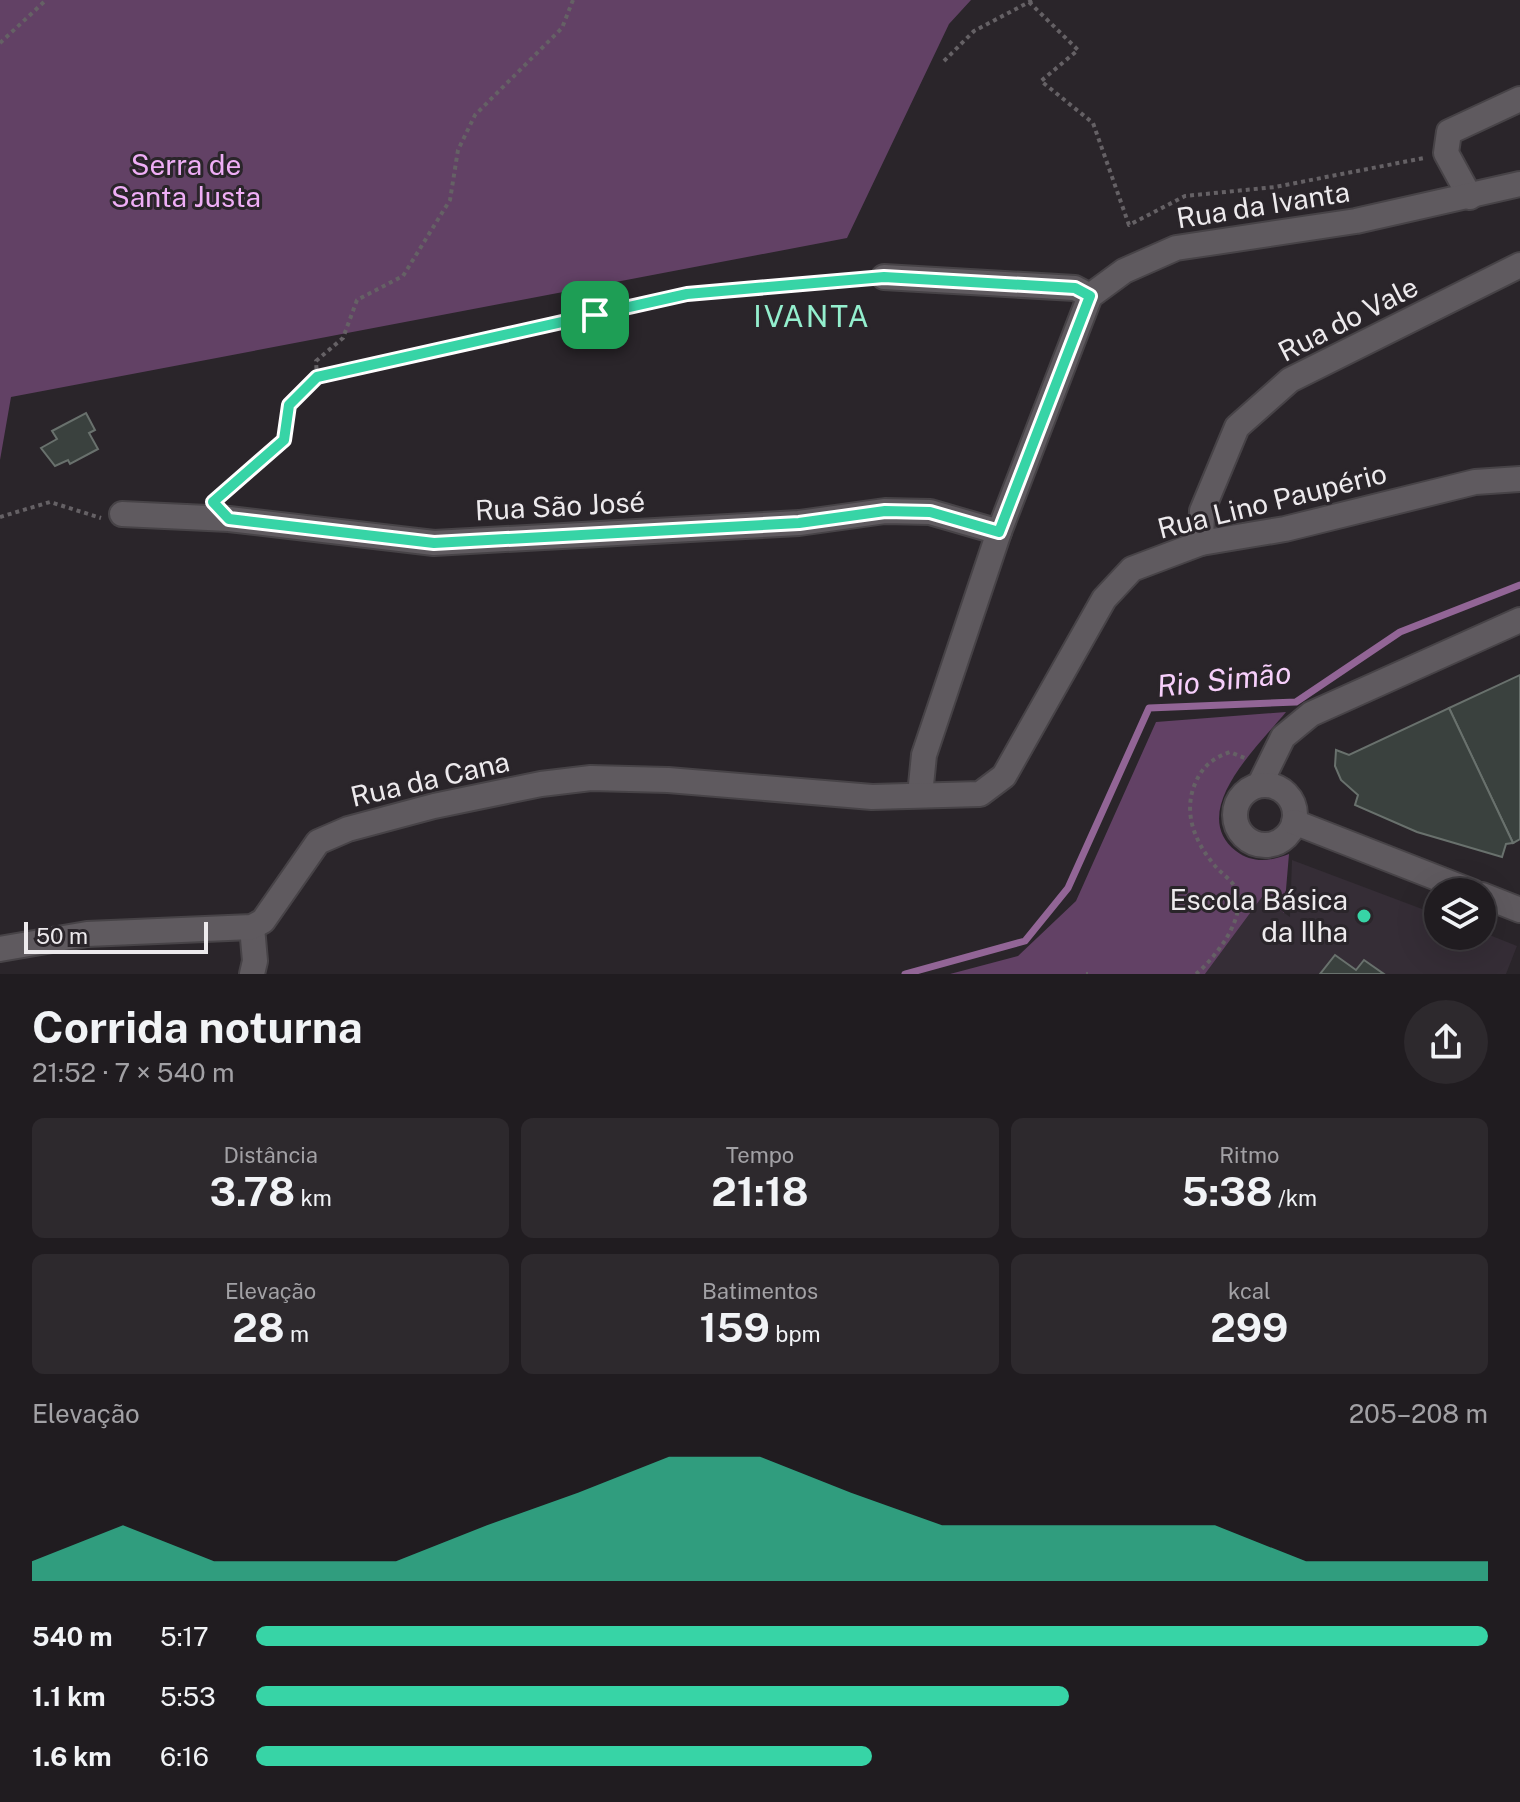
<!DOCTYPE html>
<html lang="pt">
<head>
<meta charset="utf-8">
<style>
	:root { --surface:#201c20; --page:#2d292d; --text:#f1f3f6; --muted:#a2a1a5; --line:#3d3a3e; --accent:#37d4a6 }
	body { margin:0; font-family:"Public Sans",sans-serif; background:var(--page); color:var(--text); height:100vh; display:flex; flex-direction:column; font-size:30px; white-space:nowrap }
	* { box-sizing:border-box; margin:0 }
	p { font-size:26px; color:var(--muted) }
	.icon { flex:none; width:44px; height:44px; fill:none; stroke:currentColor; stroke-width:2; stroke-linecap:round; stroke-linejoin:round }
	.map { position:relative; height:974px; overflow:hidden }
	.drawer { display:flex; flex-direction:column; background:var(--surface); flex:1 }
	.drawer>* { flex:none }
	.buttons { position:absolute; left:1424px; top:878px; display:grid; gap:16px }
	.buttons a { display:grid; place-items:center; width:72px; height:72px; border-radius:50%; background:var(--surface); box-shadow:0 8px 32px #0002,0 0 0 2px var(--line); font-size:40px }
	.scale { position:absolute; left:24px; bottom:20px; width:184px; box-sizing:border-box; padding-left:8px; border:4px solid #edeaed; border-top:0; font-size:22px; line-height:28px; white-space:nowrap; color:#edeaed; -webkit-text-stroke:6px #2a252a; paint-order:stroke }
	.pin { position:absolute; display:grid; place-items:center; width:68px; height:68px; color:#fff; margin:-34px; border-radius:16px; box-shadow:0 4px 12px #0006 }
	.round { display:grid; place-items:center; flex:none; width:84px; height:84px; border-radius:42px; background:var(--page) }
	.head { display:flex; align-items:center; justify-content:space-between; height:136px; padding:0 32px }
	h1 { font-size:44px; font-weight:700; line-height:60px }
	.metrics { display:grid; grid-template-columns:repeat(3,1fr); gap:12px; height:136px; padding:8px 32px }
	.metrics div { display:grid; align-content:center; border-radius:12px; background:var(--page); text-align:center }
	.metrics b { font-size:40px; font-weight:700 }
	.metrics small { font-size:22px; font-weight:400 }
	.metrics p { font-size:22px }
	.chart { height:224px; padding:16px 32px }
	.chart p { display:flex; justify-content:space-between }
	.chart svg { width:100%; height:144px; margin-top:8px; fill:var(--accent); opacity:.7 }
	ul { padding:0 32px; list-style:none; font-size:26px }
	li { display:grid; grid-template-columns:128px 96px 1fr; align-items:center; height:60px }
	li i { height:20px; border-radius:10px; background:var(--accent) }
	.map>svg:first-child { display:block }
	.built { fill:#352d36 }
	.green { fill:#624165 }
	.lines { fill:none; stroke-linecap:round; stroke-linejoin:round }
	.stream { stroke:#926596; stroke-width:7 }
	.building { fill:#3a413e; stroke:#69716d; stroke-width:2 }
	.minor-casing { stroke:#474347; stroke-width:28 }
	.path { stroke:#656165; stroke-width:4; stroke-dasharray:4 4; stroke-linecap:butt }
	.minor { stroke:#5f5a5f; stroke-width:24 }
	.route-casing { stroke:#fff; stroke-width:16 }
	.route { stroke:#37d4a6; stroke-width:10 }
	.poi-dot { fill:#37d4a6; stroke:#2a252a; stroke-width:3 }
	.labels { text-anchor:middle; stroke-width:6; stroke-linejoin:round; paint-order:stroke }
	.park-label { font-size:28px; fill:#efaef6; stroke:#2a252a }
	.street-label { font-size:28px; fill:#edeaed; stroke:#2a252a }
	.poi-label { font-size:28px; fill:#edeaed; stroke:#2a252a; text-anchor:end }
	.neighbourhood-label { font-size:30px; letter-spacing:2px; fill:#94efce; stroke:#2a252a }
	.water-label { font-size:30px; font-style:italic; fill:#f7cffb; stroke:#2a252a }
</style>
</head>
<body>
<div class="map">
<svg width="1520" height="974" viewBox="0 0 1520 974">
	<rect width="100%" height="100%" fill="#2a252a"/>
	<path class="built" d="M1292,860L1438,915V936H1482V932L1517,946L1506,974H1205L1262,897L1290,917Z"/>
	<g class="green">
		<path d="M0,0H971L949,24L847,238L11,397L0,460Z"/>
		<path d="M1286,712C1260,744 1186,812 1236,851C1253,864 1271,861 1289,854L1284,913L1262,897L1205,974H950L1018,956L1076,901L1156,722Z"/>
	</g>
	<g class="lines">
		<path class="stream" d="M905,974L1025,941L1068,888L1149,708L1296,702L1400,632L1520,585"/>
	</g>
	<g class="building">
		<path d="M86,413L95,430L89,433L98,449L70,464L68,460L55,466L41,448L57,439L52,431Z"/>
		<path d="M1520,675V839L1513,843L1449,708Z"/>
		<path d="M1449,708L1513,843L1506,844L1502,857L1417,832L1355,805L1358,795L1341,780L1335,766L1336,750L1349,755Z"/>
		<path d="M1335,955L1356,970L1364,960L1384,974H1320Z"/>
	</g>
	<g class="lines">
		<g class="minor-casing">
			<g id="minor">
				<path d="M1470,197L1446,153L1449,132L1520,99"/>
				<path d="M884,277L1075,288L1090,296"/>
				<path d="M122,514L229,519L434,543L799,523L885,511L930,512L999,532"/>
				<path d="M1201,543L1202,511L1237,427L1290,380L1520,265"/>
				<path d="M1260,784L1283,737L1311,714L1520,620"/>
				<circle cx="1265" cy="815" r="30"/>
				<path d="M920,795L924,755L999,532L1090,296L1124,271L1176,248L1356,221L1520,184"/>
				<path d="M1294,822L1473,892"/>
				<path d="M1482,895L1520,910"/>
				<path d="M252,927L255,961L252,974"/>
				<path d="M0,949L87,934L252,927L263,921L318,842L348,829L434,806L541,784L591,778L668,780L872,797L980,794L1004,776L1104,599L1132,569L1201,543L1285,529L1475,482L1520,479"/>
			</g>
		</g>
		<g class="path">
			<path d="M1029,2L1078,50L1041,81L1093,123L1129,225L1185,196L1275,187L1424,158"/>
			<path d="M0,43L46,0"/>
			<path d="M944,61L974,31L1033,0"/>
			<path d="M317,377L316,361L343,338L357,300L403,276L450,200L458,150L475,115L562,28L573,0"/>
			<path d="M221,495L284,440L289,405L317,377L687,294L860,279"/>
			<path d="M0,517L50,502L101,518"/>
			<path d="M1086,974H1088"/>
			<path d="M1196,974C1215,958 1243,922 1238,896C1236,882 1225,877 1216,867C1197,845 1184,818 1193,789C1200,769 1210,759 1230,752L1247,759"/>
		</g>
		<use href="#minor" class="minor"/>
	</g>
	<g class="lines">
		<g class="route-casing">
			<path id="route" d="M884,277L1075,288L1090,296L999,532L930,512L885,511L799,523L434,543L229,519L213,502L284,440L289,405L317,377L687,294Z"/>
		</g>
		<use href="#route" class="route"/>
	</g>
	<circle class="poi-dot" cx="1364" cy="916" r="8"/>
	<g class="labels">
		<g class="park-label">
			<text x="186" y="175">Serra de<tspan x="186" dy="32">Santa Justa</tspan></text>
		</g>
		<g class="street-label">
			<text transform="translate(1263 205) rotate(-9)" y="10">Rua da Ivanta</text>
			<text transform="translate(1348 319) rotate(-27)" y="10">Rua do Vale</text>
			<text transform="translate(1272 501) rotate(-14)" y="10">Rua Lino Paupério</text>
			<text transform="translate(560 506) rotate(-3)" y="10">Rua São José</text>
			<text transform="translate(430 779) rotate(-13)" y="10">Rua da Cana</text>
		</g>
		<g class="poi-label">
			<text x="1348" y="910">Escola Básica<tspan x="1348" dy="32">da Ilha</tspan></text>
		</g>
		<g class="neighbourhood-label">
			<text x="812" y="327">IVANTA</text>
		</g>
		<g class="water-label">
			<text transform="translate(1224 680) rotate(-6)" y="10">Rio Simão</text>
		</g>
	</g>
</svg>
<div class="buttons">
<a><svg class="icon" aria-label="layers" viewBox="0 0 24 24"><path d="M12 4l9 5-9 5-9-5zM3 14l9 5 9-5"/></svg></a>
</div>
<div class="scale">50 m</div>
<div class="pin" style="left:595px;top:315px;background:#1e9e55"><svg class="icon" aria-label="arrive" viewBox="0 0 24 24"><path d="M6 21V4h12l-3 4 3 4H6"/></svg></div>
</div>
<section class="drawer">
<div class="head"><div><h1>Corrida noturna</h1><p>21:52 · 7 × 540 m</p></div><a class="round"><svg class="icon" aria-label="share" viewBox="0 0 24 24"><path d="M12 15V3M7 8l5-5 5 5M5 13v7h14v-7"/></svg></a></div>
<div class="metrics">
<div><p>Distância</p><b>3.78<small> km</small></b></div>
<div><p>Tempo</p><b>21:18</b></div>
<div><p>Ritmo</p><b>5:38<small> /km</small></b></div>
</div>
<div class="metrics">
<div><p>Elevação</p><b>28<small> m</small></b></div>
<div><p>Batimentos</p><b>159<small> bpm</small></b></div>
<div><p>kcal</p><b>299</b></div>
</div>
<div class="chart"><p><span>Elevação</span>205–208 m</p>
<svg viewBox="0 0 160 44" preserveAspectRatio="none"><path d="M0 44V38L10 27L20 38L30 38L40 38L50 27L60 17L70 6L80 6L90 17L100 27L110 27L120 27L130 27L140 38L150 38L160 38V44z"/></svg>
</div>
<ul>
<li><b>540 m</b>5:17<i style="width:100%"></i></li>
<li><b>1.1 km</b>5:53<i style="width:66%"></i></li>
<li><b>1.6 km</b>6:16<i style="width:50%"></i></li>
</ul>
</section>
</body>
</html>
